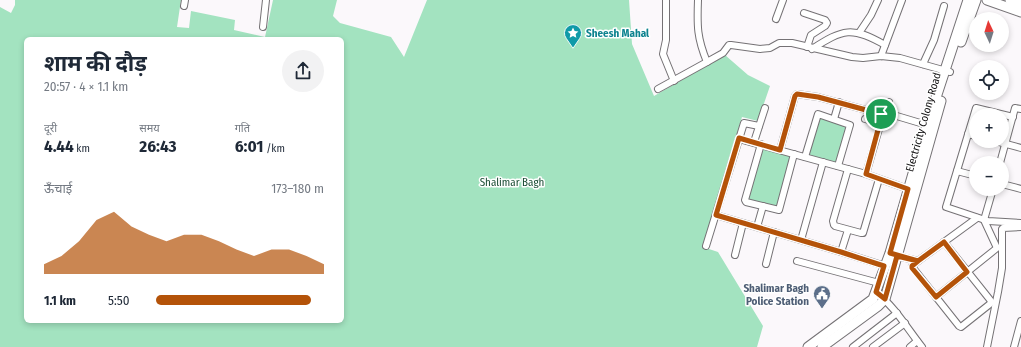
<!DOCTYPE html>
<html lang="hi">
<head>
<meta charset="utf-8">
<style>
	:root { --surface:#fff; --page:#f2f2f3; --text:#1f2937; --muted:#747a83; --accent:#b45309 }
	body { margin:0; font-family:"Fira Sans Condensed","Noto Sans Devanagari",sans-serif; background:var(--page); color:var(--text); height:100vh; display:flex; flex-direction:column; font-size:15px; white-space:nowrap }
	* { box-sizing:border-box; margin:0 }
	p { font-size:13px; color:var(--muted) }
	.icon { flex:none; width:22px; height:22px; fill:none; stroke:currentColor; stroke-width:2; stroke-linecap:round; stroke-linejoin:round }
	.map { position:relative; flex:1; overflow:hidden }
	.details { position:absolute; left:24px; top:37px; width:320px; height:286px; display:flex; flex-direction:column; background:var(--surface); border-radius:6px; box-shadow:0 2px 6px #0003 }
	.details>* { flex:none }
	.needle { width:26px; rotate:356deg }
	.fabs { position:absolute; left:969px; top:12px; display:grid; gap:8px }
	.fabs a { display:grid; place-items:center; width:40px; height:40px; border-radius:50%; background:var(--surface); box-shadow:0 2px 6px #0003; font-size:20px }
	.pin { position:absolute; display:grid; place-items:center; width:34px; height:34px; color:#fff; margin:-17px; border:2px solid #fff; border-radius:50%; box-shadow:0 1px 4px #0007 }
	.round { display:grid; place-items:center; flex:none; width:42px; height:42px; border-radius:21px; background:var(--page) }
	.summary { display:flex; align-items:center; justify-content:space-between; height:68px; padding:0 20px }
	h1 { font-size:22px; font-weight:700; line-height:30px }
	.stats { display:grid; grid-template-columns:repeat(3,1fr); gap:6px; height:68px; padding:4px 20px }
	.stats div { display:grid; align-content:center }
	.stats b { font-size:17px; font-weight:700 }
	.stats small { font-size:11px; font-weight:400 }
	.stats p { font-size:11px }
	.chart { height:112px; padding:8px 20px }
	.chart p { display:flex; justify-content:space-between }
	.chart svg { width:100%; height:72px; margin-top:4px; fill:var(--accent); opacity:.7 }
	ul { padding:0 20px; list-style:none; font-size:13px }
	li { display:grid; grid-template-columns:64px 48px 1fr; align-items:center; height:30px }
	li i { height:10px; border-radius:5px; background:var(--accent) }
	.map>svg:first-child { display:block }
	.green { fill:#a3e3c0; fill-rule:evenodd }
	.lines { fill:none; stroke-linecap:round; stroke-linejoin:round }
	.street-casing { stroke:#757275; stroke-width:8 }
	.secondary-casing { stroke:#757275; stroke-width:11 }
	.street { stroke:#fff; stroke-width:6 }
	.secondary { stroke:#fff; stroke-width:9 }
	.route-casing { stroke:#fff; stroke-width:8 }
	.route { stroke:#b45309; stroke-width:5 }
	.labels { text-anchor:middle; stroke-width:3; stroke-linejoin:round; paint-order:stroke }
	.culture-label { font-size:11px; font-weight:bold; fill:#0d838f; stroke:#fff; text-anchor:start }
	.street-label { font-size:11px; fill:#131213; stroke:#fff }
	.park-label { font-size:11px; fill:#1b4d35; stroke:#fff }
	.service-label { font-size:11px; font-weight:bold; fill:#4e5e75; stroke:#fff; text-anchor:end }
</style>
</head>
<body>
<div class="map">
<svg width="1021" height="347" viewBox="0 0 1021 347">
	<rect width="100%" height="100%" fill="#fbf8fb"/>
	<g class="green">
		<path d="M15,0H181L177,27L189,28L191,11L235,20L234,30L265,37L273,0H337L333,16L340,23L391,37L404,57L427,0H629L632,44L654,96L725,55L748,75L770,86L758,121L742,117L703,247L718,252L763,326L757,347H0V7L11,13L15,5ZM26,39H342V321H26Z"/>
		<path d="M819,116L848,125L837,164L807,155Z"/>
		<path d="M762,147L793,155L778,209L747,200Z"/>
	</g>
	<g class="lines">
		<g class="street-casing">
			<g id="street">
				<path d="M666,0V40L663,54L674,81"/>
				<path d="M698,0C697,26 697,38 707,62"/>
				<path d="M184,6L185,0"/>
				<path d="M804,13L825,20L827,23L825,26L811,35L807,47"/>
				<path d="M776,19L783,0"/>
				<path d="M263,27L266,0"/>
				<path d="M859,33L871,15L878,0"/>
				<path d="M812,49C843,29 852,26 885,45"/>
				<path d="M881,56L902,0"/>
				<path d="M923,64L934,40L944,6"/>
				<path d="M658,89L707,62L723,53L729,45H731L760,49L770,48L779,43H792L852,57L863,58L881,56L900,58L950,72"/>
				<path d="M880,111L927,125"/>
				<path d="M886,113L889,102"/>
				<path d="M1013,117L976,108L946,207L988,221L1021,223"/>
				<path d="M834,119L839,102"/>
				<path d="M865,119L880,123"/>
				<path d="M968,134L976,136"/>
				<path d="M739,139L866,174L908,189"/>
				<path d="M995,141L1021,148"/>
				<path d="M754,142L765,108"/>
				<path d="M761,144L745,200L746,202L779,210L794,154"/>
				<path d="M780,150L795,96L797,94L818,97L881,114L883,115L866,174"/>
				<path d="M805,157L818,114L850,125L838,166"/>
				<path d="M1000,163L1015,108L1021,109"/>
				<path d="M848,169L833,221L834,225L835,226L861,233H863L879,179"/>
				<path d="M957,171L976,176"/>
				<path d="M1002,184L1021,189"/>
				<path d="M716,215L841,252L885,266"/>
				<path d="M757,227L763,206"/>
				<path d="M801,240L823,162"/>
				<path d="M706,246L744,123L759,126"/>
				<path d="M841,252L848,230"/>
				<path d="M735,255L743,223"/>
				<path d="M894,255L918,261L977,218"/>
				<path d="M797,261L879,283"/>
				<path d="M918,261L912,266L913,268L959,326L961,327L990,304L991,301L944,242"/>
				<path d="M766,264L774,232"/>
				<path d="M876,292C895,307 907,328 922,347"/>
				<path d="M936,297L997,248L984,220L993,189"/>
				<path d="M853,347L897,313"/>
				<path d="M873,347L905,323"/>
				<path d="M910,347L917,341"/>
				<path d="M987,347L998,292L1002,268V229L1003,228L1021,227"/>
				<path d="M1014,347L1021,321"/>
			</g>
		</g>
		<g class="secondary-casing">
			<g id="secondary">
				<path d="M987,0L1021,12"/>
				<path d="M1010,0L1021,4"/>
				<path d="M961,42L976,0"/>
				<path d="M808,347L873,299L890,253L927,125L968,0"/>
				<path d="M822,347L878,306L885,299L941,101"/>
			</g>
		</g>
		<use href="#street" class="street"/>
		<use href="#secondary" class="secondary"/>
	</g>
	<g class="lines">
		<g class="route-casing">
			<path id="route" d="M881,114L818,97L797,94L795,96L780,150L739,138L716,215L841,252L884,266L876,292L885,299L897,256L918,261L944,242L967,272L936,297L912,268V266L918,261L890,253L908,189L866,174L882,115L881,114"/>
		</g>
		<use href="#route" class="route"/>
	</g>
	<defs>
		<g id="sight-pin" transform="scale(0.9)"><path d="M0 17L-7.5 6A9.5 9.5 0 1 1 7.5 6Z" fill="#0f9aa8" stroke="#fff"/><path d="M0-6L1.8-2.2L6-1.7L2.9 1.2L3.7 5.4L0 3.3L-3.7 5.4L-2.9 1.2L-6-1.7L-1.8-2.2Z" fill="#fff"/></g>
		<g id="civic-pin" transform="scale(0.9)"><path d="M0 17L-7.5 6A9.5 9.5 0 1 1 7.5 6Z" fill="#5c6f8a" stroke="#fff"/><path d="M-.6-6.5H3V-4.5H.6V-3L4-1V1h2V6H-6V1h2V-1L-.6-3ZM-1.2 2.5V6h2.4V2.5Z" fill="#fff"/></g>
	</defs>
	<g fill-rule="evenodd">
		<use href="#sight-pin" x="573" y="33"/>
		<use href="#civic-pin" x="822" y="294"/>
	</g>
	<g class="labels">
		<g class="culture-label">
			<text x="586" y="37">Sheesh Mahal</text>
		</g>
		<g class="street-label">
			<text transform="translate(923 122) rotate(-74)" y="4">Electricity Colony Road</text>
		</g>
		<g class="park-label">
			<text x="512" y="186">Shalimar Bagh</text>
		</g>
		<g class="service-label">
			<text x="809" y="292">Shalimar Bagh<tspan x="809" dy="13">Police Station</tspan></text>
		</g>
	</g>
</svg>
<div class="fabs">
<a><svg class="needle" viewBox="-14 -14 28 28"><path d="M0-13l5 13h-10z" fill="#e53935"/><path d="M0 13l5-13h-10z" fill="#747a83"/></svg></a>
<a><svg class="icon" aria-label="locate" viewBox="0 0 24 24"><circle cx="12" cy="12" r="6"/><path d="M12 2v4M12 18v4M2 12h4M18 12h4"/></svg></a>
<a>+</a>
<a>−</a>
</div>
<div class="pin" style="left:881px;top:114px;background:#1e9e55"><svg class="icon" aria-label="arrive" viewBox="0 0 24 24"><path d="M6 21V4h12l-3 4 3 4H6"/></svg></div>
<section class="details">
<div class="summary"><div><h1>शाम की दौड़</h1><p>20:57 · 4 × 1.1 km</p></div><a class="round"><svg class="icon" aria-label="share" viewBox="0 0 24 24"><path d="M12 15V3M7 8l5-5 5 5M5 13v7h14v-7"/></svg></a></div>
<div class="stats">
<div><p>दूरी</p><b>4.44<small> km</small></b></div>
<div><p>समय</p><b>26:43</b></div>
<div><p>गति</p><b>6:01<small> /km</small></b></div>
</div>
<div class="chart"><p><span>ऊँचाई</span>173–180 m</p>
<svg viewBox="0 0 160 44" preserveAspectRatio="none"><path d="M0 44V38L10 33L20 24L30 11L40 6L50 15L60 20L70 24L80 20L90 20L100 24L110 29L120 33L130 29L140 29L150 33L160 38V44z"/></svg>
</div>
<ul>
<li><b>1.1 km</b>5:50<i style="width:92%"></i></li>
</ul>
</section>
</div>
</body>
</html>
